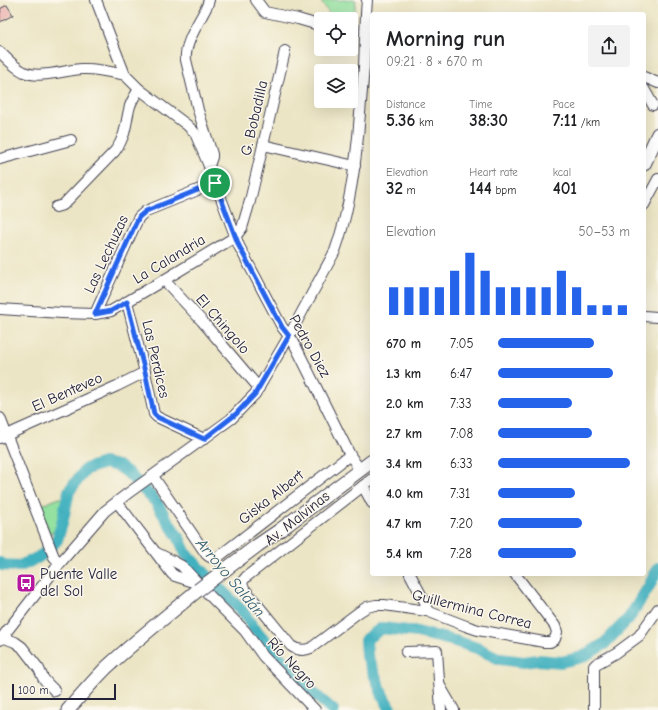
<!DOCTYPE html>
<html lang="en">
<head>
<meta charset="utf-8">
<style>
	:root { --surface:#fff; --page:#f2f2f2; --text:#202124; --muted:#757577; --accent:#2563eb }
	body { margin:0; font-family:"Comic Neue",sans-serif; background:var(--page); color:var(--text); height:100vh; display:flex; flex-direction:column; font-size:15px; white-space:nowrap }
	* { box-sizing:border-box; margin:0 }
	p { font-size:13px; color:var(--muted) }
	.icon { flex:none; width:22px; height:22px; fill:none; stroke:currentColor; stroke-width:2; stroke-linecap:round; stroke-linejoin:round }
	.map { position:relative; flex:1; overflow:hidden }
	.sheet { position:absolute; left:370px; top:12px; width:276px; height:564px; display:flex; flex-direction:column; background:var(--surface); border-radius:4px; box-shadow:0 4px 16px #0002 }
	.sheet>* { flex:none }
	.fabs { position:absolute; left:314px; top:12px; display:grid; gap:8px }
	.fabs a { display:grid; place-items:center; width:44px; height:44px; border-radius:4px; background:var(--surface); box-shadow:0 4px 16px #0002; font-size:20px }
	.scale { position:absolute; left:12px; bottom:10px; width:104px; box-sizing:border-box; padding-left:4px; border:2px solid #22223b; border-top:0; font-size:11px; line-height:14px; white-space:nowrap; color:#22223b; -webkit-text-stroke:3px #fbf7ec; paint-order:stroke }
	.pin { position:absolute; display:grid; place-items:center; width:34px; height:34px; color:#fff; margin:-17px; border:2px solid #fff; border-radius:50%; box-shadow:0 1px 4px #0007 }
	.round { display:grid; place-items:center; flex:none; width:42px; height:42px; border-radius:4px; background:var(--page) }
	.head { display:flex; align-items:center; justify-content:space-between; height:68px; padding:0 16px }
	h1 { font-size:22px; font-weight:800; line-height:30px }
	.metrics { display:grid; grid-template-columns:repeat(3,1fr); gap:6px; height:68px; padding:4px 16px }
	.metrics div { display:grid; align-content:center }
	.metrics b { font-size:17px; font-weight:800 }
	.metrics small { font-size:11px; font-weight:400 }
	.metrics p { font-size:11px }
	.chart { height:112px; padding:8px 16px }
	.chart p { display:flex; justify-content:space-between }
	.chart svg { width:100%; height:72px; margin-top:4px; stroke:var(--accent); stroke-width:6 }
	ul { padding:0 16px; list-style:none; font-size:13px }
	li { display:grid; grid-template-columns:64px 48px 1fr; align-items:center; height:30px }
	li i { height:10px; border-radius:5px; background:var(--accent) }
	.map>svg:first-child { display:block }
	.green { fill:#92e09e; stroke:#5a816c }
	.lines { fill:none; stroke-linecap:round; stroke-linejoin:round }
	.river { stroke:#43b1bf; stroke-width:12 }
	.building { fill:#eba7a5 }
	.minor-casing { stroke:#403f50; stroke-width:12 }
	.major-casing { stroke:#403f50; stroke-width:15 }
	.minor { stroke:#fff; stroke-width:10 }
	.major { stroke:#fff; stroke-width:13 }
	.major-bridge-casing { stroke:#403f50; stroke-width:15; stroke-linecap:butt }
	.major-bridge { stroke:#fff; stroke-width:13 }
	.route-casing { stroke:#fff; stroke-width:8 }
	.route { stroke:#2563eb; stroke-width:5 }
	.labels { text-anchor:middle; stroke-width:3; stroke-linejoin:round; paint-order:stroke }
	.street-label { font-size:15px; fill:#22223b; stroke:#fbf7ec }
	.poi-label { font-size:15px; fill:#22223b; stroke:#fbf7ec; text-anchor:start }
	.water-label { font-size:16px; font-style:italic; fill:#2f5b70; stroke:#fbf7ec }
</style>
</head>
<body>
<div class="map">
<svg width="658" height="710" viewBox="0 0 658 710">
	<rect width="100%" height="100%" fill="#fbf7ec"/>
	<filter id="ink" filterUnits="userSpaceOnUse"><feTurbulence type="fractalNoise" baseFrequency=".025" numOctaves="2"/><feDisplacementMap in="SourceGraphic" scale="8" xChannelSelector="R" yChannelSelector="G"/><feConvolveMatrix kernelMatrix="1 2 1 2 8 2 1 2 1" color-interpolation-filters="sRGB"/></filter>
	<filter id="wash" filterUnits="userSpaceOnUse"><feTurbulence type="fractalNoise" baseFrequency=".012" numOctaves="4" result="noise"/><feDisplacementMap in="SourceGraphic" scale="16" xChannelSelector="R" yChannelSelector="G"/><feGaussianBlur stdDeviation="0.9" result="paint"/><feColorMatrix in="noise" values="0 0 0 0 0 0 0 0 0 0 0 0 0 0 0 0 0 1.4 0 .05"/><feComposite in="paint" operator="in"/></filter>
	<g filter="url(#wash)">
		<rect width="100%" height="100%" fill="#ece5c5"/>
		<g class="green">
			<path d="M320,0H356L353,26H351V19H333Z"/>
			<path d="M67,495L60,527L50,534L39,506Z"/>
		</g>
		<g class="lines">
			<g class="river">
				<path d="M0,563L2,565L20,566L37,558L46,552L57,540L62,524L69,491L86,469L104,463L118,466L127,472L156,502L167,520L179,538L186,554L223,592L243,612L253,627L290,669L313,693L333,710"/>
				<path d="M391,710L383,696L367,656L366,639L382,628L417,632L455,641L477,648L500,659L524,662L538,660L561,662L582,657L604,644L629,618L648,588L658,568"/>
			</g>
		</g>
		<g id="blocks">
			<path class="building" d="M7,5L13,15L0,22V12H1L0,9Z"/>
		</g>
	</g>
	<g filter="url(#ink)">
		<use href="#blocks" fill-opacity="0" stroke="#403f50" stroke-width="1"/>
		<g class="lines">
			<g class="minor-casing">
				<g id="minor">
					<path d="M96,0L125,75L139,89L187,125L195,133L209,166L239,246L282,327L293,341L350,455L360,470"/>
					<path d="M256,0L265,12L298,19L315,24"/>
					<path d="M0,52C7,59 14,67 24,72C39,79 65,70 82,69C96,68 111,72 125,75"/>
					<path d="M644,77L658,83"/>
					<path d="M644,89L653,105"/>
					<path d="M263,145L355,166"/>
					<path d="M0,159L71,140"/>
					<path d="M209,166L212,157V154L198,110L186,60C184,43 200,21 207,6L209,0"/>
					<path d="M644,205L658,179"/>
					<path d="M56,207L63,205L115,151C127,135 125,124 130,106C132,100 136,94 139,89"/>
					<path d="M164,280L202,321L259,388"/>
					<path d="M127,302L145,372L154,414L157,417L204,439"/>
					<path d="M0,309L62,313L95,314L111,311L164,280L235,237L242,228L250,201L285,51"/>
					<path d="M95,314L135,225L139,217L146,211L215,183"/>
					<path d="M644,316L657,317"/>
					<path d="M0,418L54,557L60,563"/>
					<path d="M0,438L117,386L145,372"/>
					<path d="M153,476L206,554C210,558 213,559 218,557L350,455"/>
					<path d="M372,479L246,577L242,582L243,587L291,646C298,651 304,651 311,648L359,612L367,607L376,605H384L427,611L466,626L478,630L544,642H550L555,639L557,632L555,626L515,574"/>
					<path d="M363,486L372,503"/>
					<path d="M117,502L172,574L175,576L197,583"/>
					<path d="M157,553L173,561L182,566L210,596L245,631L263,656L315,710"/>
					<path d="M410,574L425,602L427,611"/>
					<path d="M2,637L15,642L22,647L39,669L43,678L48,684L55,691"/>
					<path d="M0,640L60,563L105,511L127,494L231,419L250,399L255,394L289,336L335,251C348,215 354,176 358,137C360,114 362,91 364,67C365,45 365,22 367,0"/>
					<path d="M406,652L437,651L441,710"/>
					<path d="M440,686L454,710"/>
					<path d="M594,710V666L596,664L616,653L639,636L658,609"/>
				</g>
			</g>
			<g class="major-casing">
				<g id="major">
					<path d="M644,164L658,134"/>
					<path d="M218,575L258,545L280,530L372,461"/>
					<path d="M68,710C81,695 93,681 107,667C136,640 168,615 198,590"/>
				</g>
			</g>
			<use href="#minor" class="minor"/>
			<use href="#major" class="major"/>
			<g class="major-bridge-casing">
				<path id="major-bridge" d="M198,590L218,575"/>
			</g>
			<use href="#major-bridge" class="major-bridge"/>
		</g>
	</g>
	<g class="lines" filter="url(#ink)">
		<g class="route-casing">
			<path id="route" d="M215,183L239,246L282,327L289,336L255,394L236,414L204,439L157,417L154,414L145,372L127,302L111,311L95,314L135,225L139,217L146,211Z"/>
		</g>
		<use href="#route" class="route"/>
	</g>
	<defs>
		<g id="bus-square" transform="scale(1)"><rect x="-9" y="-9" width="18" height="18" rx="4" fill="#b5179e" stroke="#fbf7ec"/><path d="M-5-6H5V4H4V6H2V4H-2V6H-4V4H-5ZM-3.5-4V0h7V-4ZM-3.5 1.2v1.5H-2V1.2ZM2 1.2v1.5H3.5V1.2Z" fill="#fff"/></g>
	</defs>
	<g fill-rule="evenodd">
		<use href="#bus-square" x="26" y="583"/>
	</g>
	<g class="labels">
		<g class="street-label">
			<text transform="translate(254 118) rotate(-77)" y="5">G. Bobadilla</text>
			<text transform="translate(106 254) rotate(-65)" y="5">Las Lechuzas</text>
			<text transform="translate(169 259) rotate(-31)" y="5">La Calandria</text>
			<text transform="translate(223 324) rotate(49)" y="5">El Chingolo</text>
			<text transform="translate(310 346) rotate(61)" y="5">Pedro Diez</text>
			<text transform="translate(156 359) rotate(77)" y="5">Las Perdices</text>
			<text transform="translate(67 392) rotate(-24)" y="5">El Benteveo</text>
			<text transform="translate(271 497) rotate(-38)" y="5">Giska Albert</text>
			<text transform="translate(297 518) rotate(-38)" y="5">Av. Malvinas</text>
			<text transform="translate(472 609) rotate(14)" y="5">Guillermina Correa</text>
			<text transform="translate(292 663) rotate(47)" y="5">Río Negro</text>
		</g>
		<g class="poi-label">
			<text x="40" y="579">Puente Valle<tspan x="40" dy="17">del Sol</tspan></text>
		</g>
		<g class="water-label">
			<text transform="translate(231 577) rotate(50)" y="6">Arroyo Saldán</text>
		</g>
	</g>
</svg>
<div class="fabs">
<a><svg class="icon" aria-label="locate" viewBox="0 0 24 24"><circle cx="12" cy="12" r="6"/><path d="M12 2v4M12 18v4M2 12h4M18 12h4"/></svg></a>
<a><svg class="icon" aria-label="layers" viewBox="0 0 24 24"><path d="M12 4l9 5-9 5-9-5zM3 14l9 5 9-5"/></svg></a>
</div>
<div class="scale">100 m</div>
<div class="pin" style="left:215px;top:183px;background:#1e9e55"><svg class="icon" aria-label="arrive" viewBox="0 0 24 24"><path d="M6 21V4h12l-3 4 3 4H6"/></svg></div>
<section class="sheet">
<div class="head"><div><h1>Morning run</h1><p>09:21 · 8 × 670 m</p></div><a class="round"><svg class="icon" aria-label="share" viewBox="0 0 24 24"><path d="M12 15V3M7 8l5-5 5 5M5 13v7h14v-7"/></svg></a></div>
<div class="metrics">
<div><p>Distance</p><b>5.36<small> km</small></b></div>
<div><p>Time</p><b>38:30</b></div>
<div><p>Pace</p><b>7:11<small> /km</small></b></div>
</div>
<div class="metrics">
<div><p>Elevation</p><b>32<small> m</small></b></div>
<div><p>Heart rate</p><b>144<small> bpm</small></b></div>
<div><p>kcal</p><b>401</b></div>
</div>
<div class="chart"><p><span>Elevation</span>50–53 m</p>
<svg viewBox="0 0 160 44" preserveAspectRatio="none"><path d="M5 44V27M15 44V27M25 44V27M35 44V27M45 44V17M55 44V6M65 44V17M75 44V27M85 44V27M95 44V27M105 44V27M115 44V17M125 44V27M135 44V38M145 44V38M155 44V38"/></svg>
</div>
<ul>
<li><b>670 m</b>7:05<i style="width:73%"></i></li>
<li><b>1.3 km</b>6:47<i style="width:87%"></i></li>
<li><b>2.0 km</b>7:33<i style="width:56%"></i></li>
<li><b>2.7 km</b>7:08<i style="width:71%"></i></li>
<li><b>3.4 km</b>6:33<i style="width:100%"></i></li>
<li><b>4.0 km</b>7:31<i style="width:58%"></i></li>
<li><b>4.7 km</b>7:20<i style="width:64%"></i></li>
<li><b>5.4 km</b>7:28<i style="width:59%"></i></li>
</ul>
</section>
</div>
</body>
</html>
